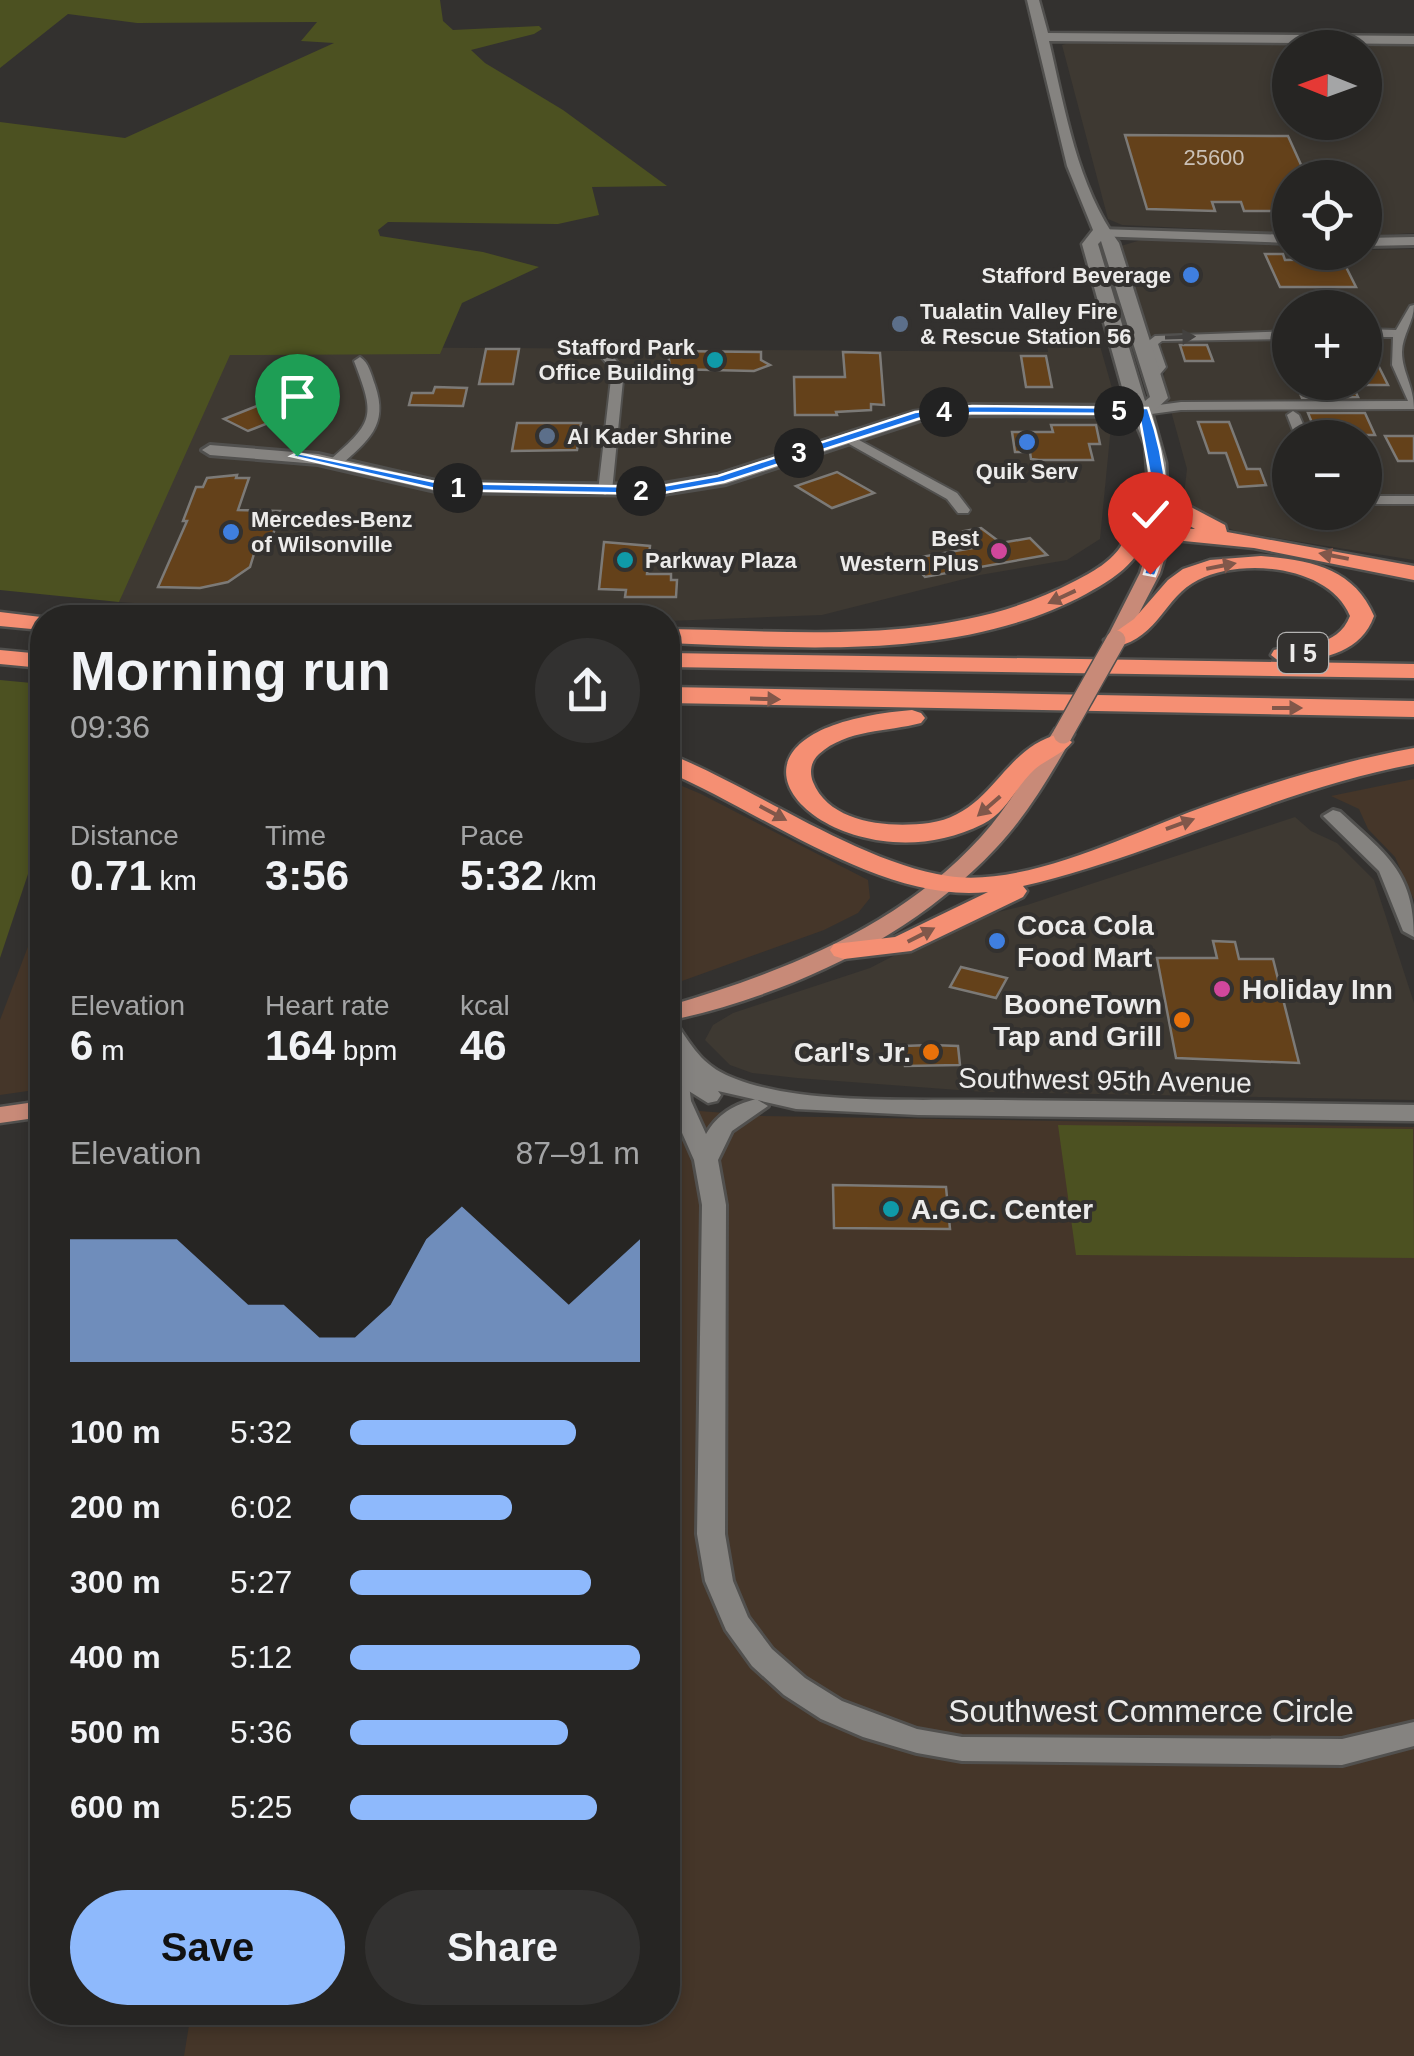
<!DOCTYPE html>
<html lang="en">
<head>
<meta charset="utf-8">
<style>
	:root { --surface:#262523; --page:#323130; --text:#f1f3f6; --muted:#a4a5a6; --line:#424241; --accent:#8eb9fc }
	body { margin:0; font-family:Arial,sans-serif; background:var(--page); color:var(--text); height:100vh; display:flex; flex-direction:column; font-size:38px; white-space:nowrap }
	* { box-sizing:border-box; margin:0 }
	p { font-size:32px; color:var(--muted) }
	.icon { flex:none; width:55px; height:55px; fill:none; stroke:currentColor; stroke-width:2; stroke-linecap:round; stroke-linejoin:round }
	.map { position:relative; flex:1; overflow:hidden }
	.details { position:absolute; left:30px; top:605px; width:650px; height:1420px; display:flex; flex-direction:column; background:var(--surface); border-radius:40px; box-shadow:0 5px 15px #0003,0 0 0 2px var(--line) }
	.details>* { flex:none }
	.needle { width:65px; rotate:271deg }
	.buttons { position:absolute; left:1272px; top:30px; display:grid; gap:20px }
	.buttons a { display:grid; place-items:center; width:110px; height:110px; border-radius:50%; background:var(--surface); box-shadow:0 5px 15px #0003,0 0 0 2px var(--line); font-size:50px }
	.pin { position:absolute; display:grid; place-items:center; width:85px; height:85px; color:#fff; margin:-102px -42px; border-radius:50% 50% 50% 0; rotate:-45deg; box-shadow:0 0 10px #0007 }
	.pin .icon { rotate:45deg }
	.km { position:absolute; width:50px; height:50px; margin:-25px; border-radius:50%; background:#222; color:#fff; font-size:28px; line-height:50px; text-align:center }
	.round { display:grid; place-items:center; flex:none; width:105px; height:105px; border-radius:52px; background:var(--page) }
	.overview { display:flex; align-items:center; justify-content:space-between; height:170px; padding:0 40px }
	h1 { font-size:55px; font-weight:600; line-height:75px }
	.figures { display:grid; grid-template-columns:repeat(3,1fr); gap:15px; height:170px; padding:10px 40px }
	.figures div { display:grid; align-content:center }
	.figures b { font-size:42px; font-weight:600 }
	.figures small { font-size:28px; font-weight:400 }
	.figures p { font-size:28px }
	.chart { height:280px; padding:20px 40px }
	.chart p { display:flex; justify-content:space-between }
	.chart svg { width:100%; height:180px; margin-top:10px; fill:var(--accent); opacity:.7 }
	.cta { display:flex; gap:20px; margin-top:auto; padding:20px 40px }
	.cta a { flex:1; height:115px; border-radius:60px; background:var(--accent); color:#111; font-size:40px; font-weight:600; line-height:115px; text-align:center }
	.cta a+a { background:var(--page); color:var(--text) }
	ul { padding:0 40px; list-style:none; font-size:32px }
	li { display:grid; grid-template-columns:160px 120px 1fr; align-items:center; height:75px }
	li i { height:25px; border-radius:12px; background:var(--accent) }
	.map>svg:first-child { display:block }
	.built { fill:#3e3932; fill-rule:evenodd }
	.industrial { fill:#453629 }
	.green { fill:#4c5121 }
	.building { fill:#64411a; stroke:#7c7a77; stroke-width:2.5 }
	.lines { fill:none; stroke-linecap:round; stroke-linejoin:round }
	.minor-casing { stroke:#51504e; stroke-width:4 }
	.tertiary-casing { stroke:#51504e; stroke-width:6 }
	.secondary-casing { stroke:#51504e; stroke-width:5 }
	.primary-casing { stroke:#51504e; stroke-width:5 }
	.motorway-casing { stroke:#51504e; stroke-width:5 }
	.minor { fill:#858380; fill-rule:evenodd }
	.tertiary { fill:#858380; fill-rule:evenodd }
	.secondary { fill:#858380; fill-rule:evenodd }
	.primary { fill:#c88a78; fill-rule:evenodd }
	.motorway { fill:#f58f73; fill-rule:evenodd }
	.primary-bridge-casing { stroke:#51504e; stroke-width:22; stroke-linecap:butt }
	.primary-bridge { stroke:#c88a78; stroke-width:19 }
	.oneway { fill:#43413f }
	.oneway2 { fill:#81574a }
	.route { fill:#1a73e8; stroke:#fff; stroke-width:2.5 }
	.shop-dot { fill:#3f7fe0; stroke:#33312f; stroke-width:4 }
	.service-dot { fill:#5c6f8a; stroke:#33312f; stroke-width:4 }
	.culture-dot { fill:#0f9aa8; stroke:#33312f; stroke-width:4 }
	.hotel-dot { fill:#d1479c; stroke:#33312f; stroke-width:4 }
	.food-dot { fill:#e8710a; stroke:#33312f; stroke-width:4 }
	.labels { text-anchor:middle; stroke-width:8; stroke-linejoin:round; paint-order:stroke }
	.number-label { font-size:22px; fill:#cac0b6 }
	.far-poi-label { font-size:22px; font-weight:bold; fill:#ecebea; stroke:#33312f; text-anchor:start }
	.shield { fill:#33312f; stroke:#b4b3b2; stroke-width:2.5 }
	.shield-label { font-size:25px; font-weight:bold; fill:#ecebea }
	.poi-label { font-size:28px; font-weight:bold; fill:#ecebea; stroke:#33312f; text-anchor:start }
	.street-label { font-size:28px; fill:#ecebea; stroke:#33312f }
	.near-street-label { font-size:32px; fill:#ecebea; stroke:#33312f }
</style>
</head>
<body>
<div class="map">
<svg width="1414" height="2056" viewBox="0 0 1414 2056">
	<rect width="100%" height="100%" fill="#33312f"/>
	<g class="built">
		<path d="M1075,41L1382,42L1414,46V233L1365,236V178H1290V233L1122,225L1108,219L1062,45ZM1290,48H1365V122H1290Z"/>
		<path d="M1144,239L1290,246V252L1414,249V560L1239,532L1192,515L1183,503L1187,469L1163,382L1165,370L1157,343L1147,338L1121,246ZM1290,308H1365V382H1290ZM1290,438H1365V512H1290Z"/>
		<path d="M1047,345L1100,346L1114,395L1100,539L1067,560L980,575L822,615L668,621V618H352L119,602L214,346L1048,352Z"/>
		<path d="M1295,817L1311,831L1337,843L1374,880L1414,1003V1100L985,1092L797,1078L752,1073L730,1065L705,1040L713,1025L733,1013L870,968L961,921L1027,905Z"/>
	</g>
	<g class="industrial">
		<path d="M1414,779V900L1395,857L1368,829L1359,809L1331,796Z"/>
		<path d="M668,780L701,794L868,880L870,898L858,913L824,930L668,986Z"/>
		<path d="M42,910V1089L0,1095V1020Z"/>
		<path d="M668,1102L700,1111L762,1116L1414,1127V2056H184L191,2013L668,2012Z"/>
	</g>
	<g class="green">
		<path d="M0,0H440L443,21L453,30L539,26L542,29L534,34L471,50L485,63L563,110L667,186L592,187L599,215L558,224L388,222L378,230L380,236L483,252L539,267L462,303L440,354L230,355L119,602L0,590V122L125,138L334,43L301,41L317,22L137,23L68,14L0,68Z"/>
		<path d="M0,680L42,684V832L0,958Z"/>
		<path d="M1058,1125L1413,1129L1414,1258L1076,1255Z"/>
	</g>
	<g class="building">
		<path d="M1125,135L1288,136L1307,178H1290V211H1244L1241,202H1212L1215,211L1147,209Z"/>
		<path d="M1265,254H1283L1285,260L1342,259L1356,287H1280Z"/>
		<path d="M1365,341H1366L1388,385H1365Z"/>
		<path d="M1180,345H1207L1213,361H1185Z"/>
		<path d="M486,349H519L513,384H479Z"/>
		<path d="M668,351L761,352V360L770,365L754,371L670,369Z"/>
		<path d="M843,352L880,353L884,405L871,404V410L836,412L837,415H795L794,377H845Z"/>
		<path d="M1021,356H1046L1052,387H1026Z"/>
		<path d="M1328,386L1353,387L1358,397L1302,398L1297,387Z"/>
		<path d="M435,387L467,388L463,406L409,405L412,393H433Z"/>
		<path d="M297,390L321,402L248,431L224,419Z"/>
		<path d="M1308,413H1365L1375,435H1317Z"/>
		<path d="M1198,422H1229L1247,469H1260L1266,485L1238,487L1226,453H1209Z"/>
		<path d="M517,423H581L577,450L512,451Z"/>
		<path d="M1051,425H1096L1100,444H1089L1093,460H1039L1031,459L1030,452H1015L1012,432H1053Z"/>
		<path d="M1385,436H1414V461H1398Z"/>
		<path d="M837,472L874,493L832,508L796,486Z"/>
		<path d="M237,475L236,478H249L238,510L280,511L270,545L257,544L250,567L228,582L200,588L158,587L187,521H183L196,487H203L207,478Z"/>
		<path d="M981,528L1001,543L1030,538L1047,555L925,577L909,559L979,547L964,531Z"/>
		<path d="M604,542L650,546L647,574H671V580H677L676,597H625L626,590L599,589Z"/>
		<path d="M1213,941L1235,942L1239,959H1273L1299,1063L1176,1058L1157,958H1217Z"/>
		<path d="M961,967L1007,978L996,998L950,987Z"/>
		<path d="M931,1045L958,1046L960,1065L905,1066L904,1046Z"/>
		<path d="M833,1185L946,1187L950,1229L834,1228Z"/>
	</g>
	<g class="lines">
		<g class="minor-casing">
			<g id="minor">
				<path d="M1414,305C1414,322 1402,335 1402,352C1402,372 1414,386 1414,409L1181,410L1144,415L1138,411L1144,407L1181,402L1408,401L1392,365L1393,337H1365V329L1396,330L1410,306Z"/>
				<path d="M1290,331V339L1162,341L1158,344L1166,367L1156,379L1146,376L1154,367L1146,343L1155,336Z"/>
				<path d="M608,354L612,355L624,370L612,491L605,495L598,491L612,370L602,358Z"/>
				<path d="M360,357C369,363 371,374 375,385C389,426 368,440 340,466H330V460C375,421 375,416 354,361Z"/>
				<path d="M1293,411L1299,415L1309,438H1296L1287,415Z"/>
				<path d="M846,433L957,493L970,510L968,513H958L947,499L842,440L840,437Z"/>
				<rect x="1365" y="496" width="49" height="8"/>
			</g>
		</g>
		<g class="tertiary-casing">
			<g id="tertiary">
				<path d="M1099,229L1290,235V243L1094,236L1092,233Z"/>
				<path d="M1414,237V245L1365,246V238Z"/>
				<path d="M972,405L1144,406L1152,411L1144,416L972,415L921,420L726,484L657,495L440,492L318,464L210,455L202,450L210,445L318,454L440,482L657,485L717,475L913,412Z"/>
				<path d="M1333,810L1340,812C1385,854 1414,871 1414,937L1403,931L1379,871L1323,816Z"/>
				<path d="M676,1069L688,1076L691,1101L706,1134C718,1114 733,1105 756,1099L768,1106L732,1131L718,1160L726,1205L725,1534L733,1581L748,1617L772,1649L805,1678L842,1701L917,1729L962,1737L1342,1739L1414,1722V1746L1342,1765L962,1761L917,1753L863,1737L821,1719L784,1695L752,1666L726,1630L705,1581L697,1534L702,1205L694,1160L668,1101V1071Z"/>
			</g>
		</g>
		<g class="secondary-casing">
			<g id="secondary">
				<path d="M1027,0H1039L1048,33L1414,36V44L1049,41C1065,109 1077,186 1119,243L1168,398L1152,413L1166,463L1169,537H1155L1152,533L1145,445L1125,398L1082,244L1093,230L1067,166ZM1101,241L1150,397L1145,401L1098,244Z"/>
				<path d="M668,1021L677,1024C694,1050 705,1068 736,1079C803,1105 913,1099 986,1100C1129,1101 1271,1103 1414,1105V1121L918,1115L796,1109L718,1091L721,1095L717,1101L708,1103L668,1078V1058L674,1059L668,1049Z"/>
			</g>
		</g>
		<g class="primary-casing">
			<g id="primary">
				<path d="M1162,527L1172,533L1160,573L1123,644H1109L1106,640L1140,573L1152,533Z"/>
				<path d="M1063,728L1074,734C1051,774 1028,814 996,848C911,939 788,995 668,1021V1006C783,972 898,928 981,837C1011,804 1031,766 1055,729Z"/>
				<path d="M42,1101V1117L0,1123V1107Z"/>
			</g>
		</g>
		<g class="motorway-casing">
			<g id="motorway">
				<path d="M1158,475L1169,482L1149,494L1150,499L1160,493L1168,495L1225,525L1227,532L1414,566V580L1254,548L1154,538L1151,533L1154,528L1195,529L1150,502C1153,550 1126,573 1086,594C961,661 805,648 668,643V629C804,631 951,647 1075,581C1091,573 1113,561 1122,544C1131,528 1128,508 1127,491Z"/>
				<path d="M1261,556C1309,560 1354,568 1374,616C1361,652 1327,658 1292,662L1414,664V678L668,667V653L1280,662L1271,655L1274,650C1303,643 1337,649 1350,616C1330,566 1243,557 1198,580C1164,597 1160,636 1116,647L1104,640L1134,619L1168,580L1183,569L1210,560Z"/>
				<path d="M0,612L49,618H42V630L0,626Z"/>
				<path d="M0,650L42,654V668L0,664Z"/>
				<path d="M668,687L1414,701V717L668,703Z"/>
				<path d="M912,710L921,713L925,718L921,723C887,732 847,729 819,754C811,761 809,772 813,782C830,824 890,828 929,823C993,814 1001,749 1059,734L1072,742C1063,754 1047,759 1035,769C1016,786 1007,812 983,824C839,897 661,731 912,710Z"/>
				<path d="M1414,748V764C1276,790 1157,855 1023,886L1027,891L1023,897L911,951L844,959L834,956L830,950L834,944L895,937L988,892C883,904 762,812 668,772V755L677,757C760,792 861,863 948,876C1027,888 1135,831 1209,805C1276,781 1344,761 1414,748Z"/>
			</g>
		</g>
		<use href="#minor" class="minor"/>
		<use href="#tertiary" class="tertiary"/>
		<use href="#secondary" class="secondary"/>
		<use href="#primary" class="primary"/>
		<use href="#motorway" class="motorway"/>
		<g class="primary-bridge-casing">
			<path id="primary-bridge" d="M1063,734L1116,640"/>
		</g>
		<use href="#primary-bridge" class="primary-bridge"/>
	</g>
	<defs><path id="oneway-solid" d="M-6-.8H1V-3.2L6.5 0L1 3.2V.8H-6Z" transform="scale(2.5)"/></defs>
	<use class="oneway" href="#oneway-solid" transform="translate(1180 337) rotate(-2)"/>
	<g class="oneway2">
		<use href="#oneway-solid" transform="translate(1334 556) rotate(-169)"/>
		<use href="#oneway-solid" transform="translate(1221 566) rotate(-11)"/>
		<use href="#oneway-solid" transform="translate(1062 597) rotate(155)"/>
		<use href="#oneway-solid" transform="translate(765 699) rotate(2)"/>
		<use href="#oneway-solid" transform="translate(1287 708)"/>
		<use href="#oneway-solid" transform="translate(989 806) rotate(139)"/>
		<use href="#oneway-solid" transform="translate(773 813) rotate(28)"/>
		<use href="#oneway-solid" transform="translate(1180 824) rotate(-20)"/>
		<use href="#oneway-solid" transform="translate(921 935) rotate(-27)"/>
	</g>
	<path class="route" d="M972,406L1148,408C1166,459 1176,526 1155,576L1144,574L1156,533L1153,492L1139,414L972,413L921,418L724,482L657,494L440,490L291,456L297,453L440,483L657,487L718,476L915,412Z"/>
	<g class="shop-dot">
		<circle cx="1191" cy="275" r="10"/>
		<circle cx="1027" cy="442" r="10"/>
		<circle cx="231" cy="532" r="10"/>
		<circle cx="997" cy="941" r="10"/>
	</g>
	<g class="service-dot">
		<circle cx="900" cy="324" r="10"/>
		<circle cx="547" cy="436" r="10"/>
	</g>
	<g class="culture-dot">
		<circle cx="715" cy="360" r="10"/>
		<circle cx="625" cy="560" r="10"/>
		<circle cx="891" cy="1209" r="10"/>
	</g>
	<g class="hotel-dot">
		<circle cx="999" cy="551" r="10"/>
		<circle cx="1222" cy="989" r="10"/>
	</g>
	<g class="food-dot">
		<circle cx="1182" cy="1020" r="10"/>
		<circle cx="931" cy="1052" r="10"/>
	</g>
	<g class="labels">
		<g class="number-label">
			<text x="1214" y="165">25600</text>
		</g>
		<g class="far-poi-label">
			<text x="1171" y="283" text-anchor="end">Stafford Beverage</text>
			<text x="920" y="319">Tualatin Valley Fire<tspan x="920" dy="25">&amp; Rescue Station 56</tspan></text>
			<text x="695" y="355" text-anchor="end">Stafford Park<tspan x="695" dy="25">Office Building</tspan></text>
			<text x="567" y="444">Al Kader Shrine</text>
			<text x="1027" y="479" text-anchor="middle">Quik Serv</text>
			<text x="251" y="527">Mercedes-Benz<tspan x="251" dy="25">of Wilsonville</tspan></text>
			<text x="979" y="546" text-anchor="end">Best<tspan x="979" dy="25">Western Plus</tspan></text>
			<text x="645" y="568">Parkway Plaza</text>
		</g>
		<rect class="shield" x="1278" y="633" width="50" height="40" rx="8"/>
		<g class="shield-label">
			<text x="1303" y="662">I 5</text>
		</g>
		<g class="poi-label">
			<text x="1017" y="935">Coca Cola<tspan x="1017" dy="32">Food Mart</tspan></text>
			<text x="1242" y="999">Holiday Inn</text>
			<text x="1162" y="1014" text-anchor="end">BooneTown<tspan x="1162" dy="32">Tap and Grill</tspan></text>
			<text x="911" y="1062" text-anchor="end">Carl's Jr.</text>
			<text x="911" y="1219">A.G.C. Center</text>
		</g>
		<g class="street-label">
			<text transform="translate(1105 1080) rotate(1)" y="10">Southwest 95th Avenue</text>
		</g>
		<g class="near-street-label">
			<text x="1151" y="1722">Southwest Commerce Circle</text>
		</g>
	</g>
</svg>
<div class="buttons">
<a><svg class="needle" viewBox="-14 -14 28 28"><path d="M0-13l5 13h-10z" fill="#e53935"/><path d="M0 13l5-13h-10z" fill="#a4a5a6"/></svg></a>
<a><svg class="icon" aria-label="locate" viewBox="0 0 24 24"><circle cx="12" cy="12" r="6"/><path d="M12 2v4M12 18v4M2 12h4M18 12h4"/></svg></a>
<a>+</a>
<a>−</a>
</div>
<div class="pin" style="left:297px;top:456px;background:#1e9e55"><svg class="icon" aria-label="arrive" viewBox="0 0 24 24"><path d="M6 21V4h12l-3 4 3 4H6"/></svg></div>
<div class="pin" style="left:1150px;top:574px;background:#d93025"><svg class="icon" aria-label="check" viewBox="0 0 24 24"><path d="M5 12l5 5 9-10"/></svg></div>
<b class="km" style="left:458px;top:488px">1</b>
<b class="km" style="left:641px;top:491px">2</b>
<b class="km" style="left:799px;top:453px">3</b>
<b class="km" style="left:944px;top:412px">4</b>
<b class="km" style="left:1119px;top:411px">5</b>
<section class="details">
<div class="overview"><div><h1>Morning run</h1><p>09:36</p></div><a class="round"><svg class="icon" aria-label="share" viewBox="0 0 24 24"><path d="M12 15V3M7 8l5-5 5 5M5 13v7h14v-7"/></svg></a></div>
<div class="figures">
<div><p>Distance</p><b>0.71<small> km</small></b></div>
<div><p>Time</p><b>3:56</b></div>
<div><p>Pace</p><b>5:32<small> /km</small></b></div>
</div>
<div class="figures">
<div><p>Elevation</p><b>6<small> m</small></b></div>
<div><p>Heart rate</p><b>164<small> bpm</small></b></div>
<div><p>kcal</p><b>46</b></div>
</div>
<div class="chart"><p><span>Elevation</span>87–91 m</p>
<svg viewBox="0 0 160 44" preserveAspectRatio="none"><path d="M0 44V14L10 14L20 14L30 14L40 22L50 30L60 30L70 38L80 38L90 30L100 14L110 6L120 14L130 22L140 30L150 22L160 14V44z"/></svg>
</div>
<ul>
<li><b>100 m</b>5:32<i style="width:78%"></i></li>
<li><b>200 m</b>6:02<i style="width:56%"></i></li>
<li><b>300 m</b>5:27<i style="width:83%"></i></li>
<li><b>400 m</b>5:12<i style="width:100%"></i></li>
<li><b>500 m</b>5:36<i style="width:75%"></i></li>
<li><b>600 m</b>5:25<i style="width:85%"></i></li>
</ul>
<div class="cta"><a>Save</a><a>Share</a></div>
</section>
</div>
</body>
</html>
